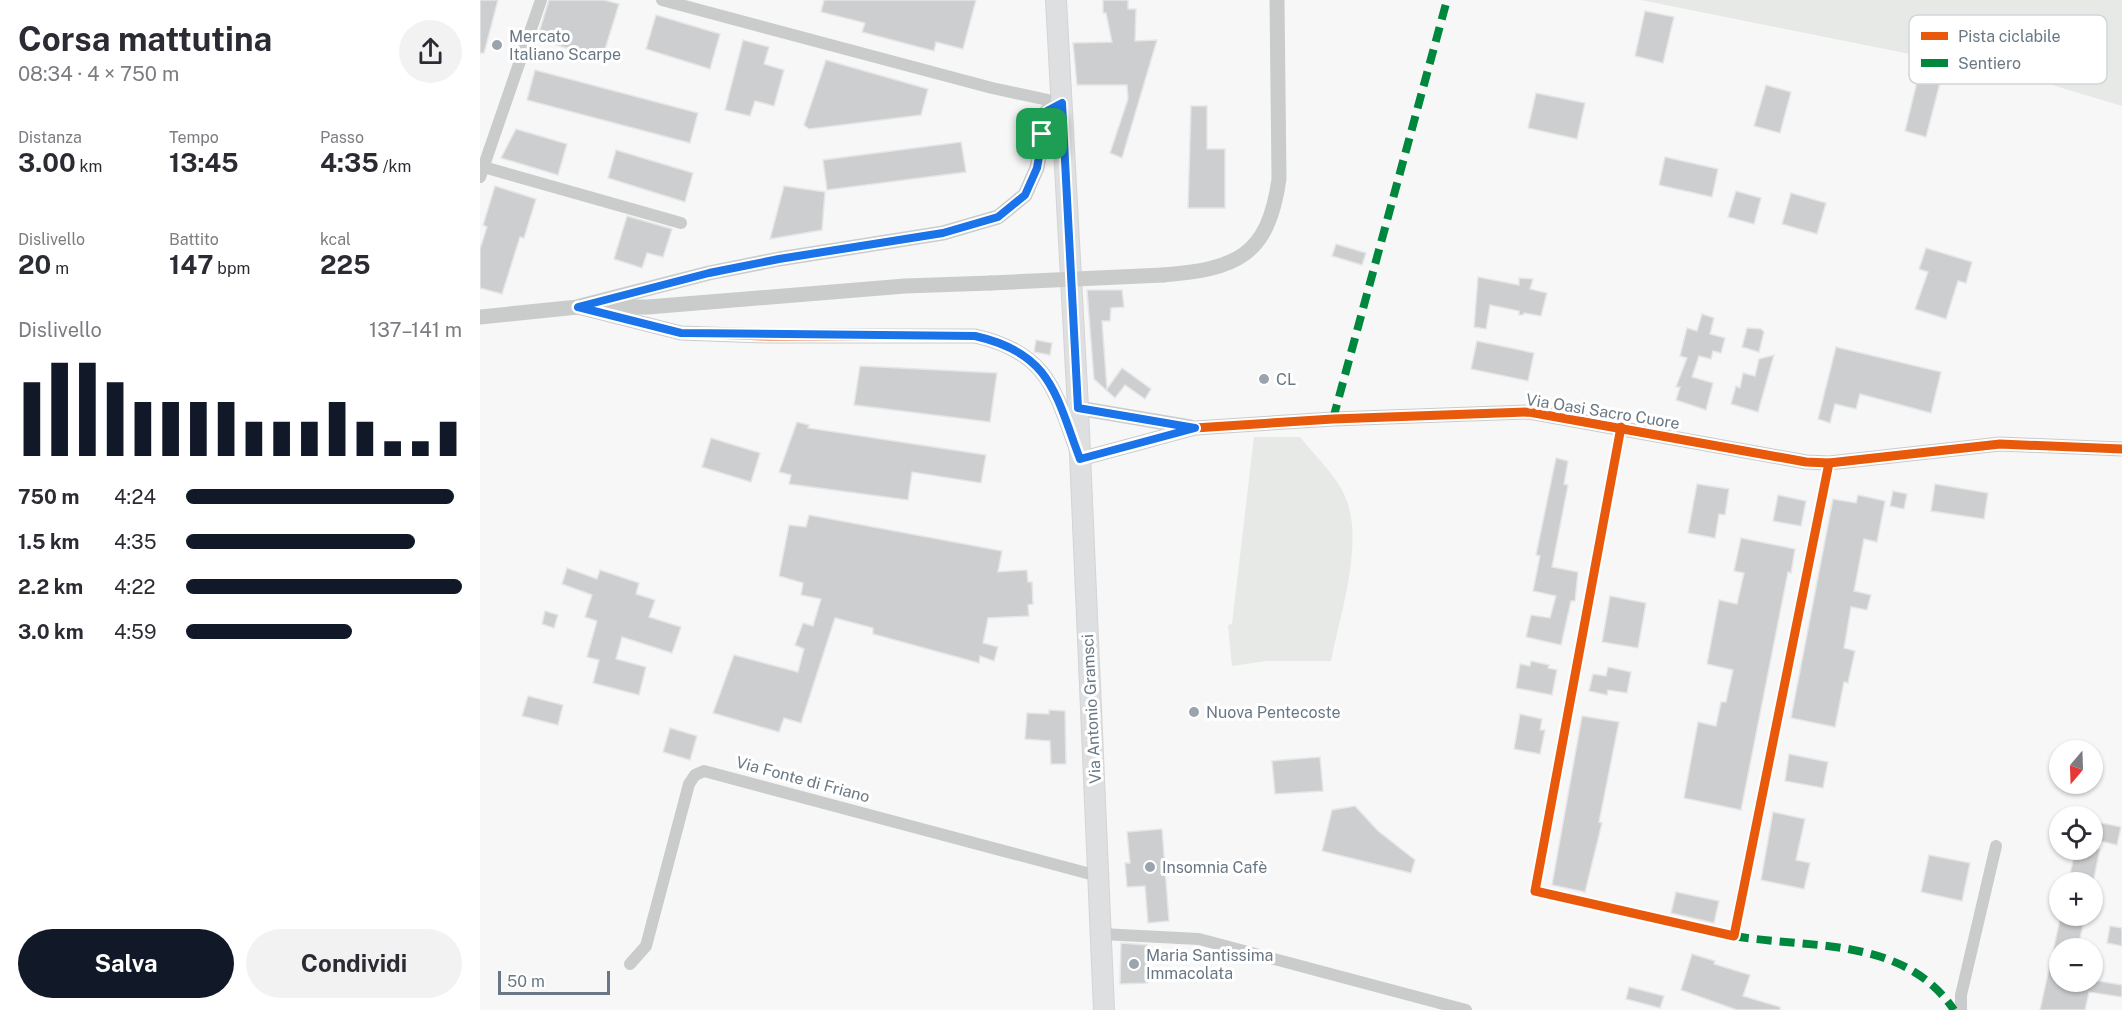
<!DOCTYPE html>
<html lang="it">
<head>
<meta charset="utf-8">
<style>
	:root { --surface:#fff; --page:#f2f2f3; --text:#2b2b33; --muted:#7c7c81; --accent:#111827 }
	body { margin:0; font-family:"Public Sans",sans-serif; background:var(--page); color:var(--text); height:100vh; display:flex; flex-direction:column; font-size:22px; white-space:nowrap }
	* { box-sizing:border-box; margin:0 }
	p { font-size:20px; color:var(--muted) }
	.icon { flex:none; width:33px; height:33px; fill:none; stroke:currentColor; stroke-width:2; stroke-linecap:round; stroke-linejoin:round }
	.map { position:relative; flex:1; overflow:hidden }
	.details { display:flex; flex-direction:column; background:var(--surface); width:480px }
	.details>* { flex:none }
	.needle { width:39px; rotate:199deg }
	.fabs { position:absolute; left:1569px; top:740px; display:grid; gap:12px }
	.fabs a { display:grid; place-items:center; width:54px; height:54px; border-radius:50%; background:var(--surface); box-shadow:0 2px 4px #0004; font-size:30px }
	.scale { position:absolute; left:18px; bottom:15px; width:112px; box-sizing:border-box; padding-left:6px; border:3px solid #6a7885; border-top:0; font-size:16px; line-height:21px; white-space:nowrap; color:#6a7885; -webkit-text-stroke:4px #fff; paint-order:stroke }
	.pin { position:absolute; display:grid; place-items:center; width:51px; height:51px; color:#fff; margin:-26px; border-radius:12px; box-shadow:0 3px 9px #0006 }
	.round { display:grid; place-items:center; flex:none; width:63px; height:63px; border-radius:32px; background:var(--page) }
	.head { display:flex; align-items:center; justify-content:space-between; height:102px; padding:0 18px }
	h1 { font-size:33px; font-weight:700; line-height:45px }
	.figures { display:grid; grid-template-columns:repeat(3,1fr); gap:9px; height:102px; padding:6px 18px }
	.figures div { display:grid; align-content:center }
	.figures b { font-size:26px; font-weight:700 }
	.figures small { font-size:16px; font-weight:400 }
	.figures p { font-size:16px }
	.chart { height:168px; padding:12px 18px }
	.chart p { display:flex; justify-content:space-between }
	.chart svg { width:100%; height:108px; margin-top:6px; stroke:var(--accent); stroke-width:6 }
	.primary-button { display:flex; gap:12px; margin-top:auto; padding:12px 18px }
	.primary-button a { flex:1; height:69px; border-radius:36px; background:var(--accent); color:#fff; font-size:24px; font-weight:700; line-height:69px; text-align:center }
	.primary-button a+a { background:var(--page); color:var(--text) }
	ul { padding:0 18px; list-style:none; font-size:20px }
	li { display:grid; grid-template-columns:96px 72px 1fr; align-items:center; height:45px }
	li i { height:15px; border-radius:8px; background:var(--accent) }
	main { display:flex; flex:1; min-height:0 }
	.map>svg:first-child { display:block }
	.green { fill:#e6e9e5 }
	.building { fill:#cdcecf; stroke:#e6e6e6; stroke-width:1.5 }
	.lines { fill:none; stroke-linecap:round; stroke-linejoin:round }
	.primary-casing { stroke:#d4d4d5; stroke-width:22 }
	.minor { stroke:#cacccc; stroke-width:12 }
	.tertiary { stroke:#cacccc; stroke-width:15 }
	.primary { stroke:#dedfe0; stroke-width:20 }
	.tertiary-bridge { stroke:#cacccc; stroke-width:15 }
	.quiet { stroke:#00873e; stroke-width:8; stroke-dasharray:15 8; stroke-linecap:butt }
	.cycleway-casing { stroke:#fff; stroke-width:13 }
	.cycleway { stroke:#e8590c; stroke-width:9 }
	.route-casing { stroke:#fff; stroke-width:12 }
	.route { stroke:#1a73e8; stroke-width:8 }
	.poi-dot { fill:#9ba4ad; stroke:#fff; stroke-width:2 }
	.labels { text-anchor:middle; stroke-width:6; stroke-linejoin:round; paint-order:stroke }
	.poi-label { font-size:16px; fill:#6a7885; stroke:#fff; text-anchor:start }
	.street-label { font-size:16px; fill:#6a7885; stroke:#fff }
	.key { fill:#fff; stroke:#d2d6da; stroke-width:1.5 }
	.key-label { font-size:16px; fill:#6a7885 }
</style>
</head>
<body>
<main>
<section class="details">
<div class="head"><div><h1>Corsa mattutina</h1><p>08:34 · 4 × 750 m</p></div><a class="round"><svg class="icon" aria-label="share" viewBox="0 0 24 24"><path d="M12 15V3M7 8l5-5 5 5M5 13v7h14v-7"/></svg></a></div>
<div class="figures">
<div><p>Distanza</p><b>3.00<small> km</small></b></div>
<div><p>Tempo</p><b>13:45</b></div>
<div><p>Passo</p><b>4:35<small> /km</small></b></div>
</div>
<div class="figures">
<div><p>Dislivello</p><b>20<small> m</small></b></div>
<div><p>Battito</p><b>147<small> bpm</small></b></div>
<div><p>kcal</p><b>225</b></div>
</div>
<div class="chart"><p><span>Dislivello</span>137–141 m</p>
<svg viewBox="0 0 160 44" preserveAspectRatio="none"><path d="M5 44V14M15 44V6M25 44V6M35 44V14M45 44V22M55 44V22M65 44V22M75 44V22M85 44V30M95 44V30M105 44V30M115 44V22M125 44V30M135 44V38M145 44V38M155 44V30"/></svg>
</div>
<ul>
<li><b>750 m</b>4:24<i style="width:97%"></i></li>
<li><b>1.5 km</b>4:35<i style="width:83%"></i></li>
<li><b>2.2 km</b>4:22<i style="width:100%"></i></li>
<li><b>3.0 km</b>4:59<i style="width:60%"></i></li>
</ul>
<div class="primary-button"><a>Salva</a><a>Condividi</a></div>
</section>
<div class="map">
<svg width="1642" height="1010" viewBox="0 0 1642 1010">
	<rect width="100%" height="100%" fill="#f7f7f7"/>
	<g class="green">
		<path d="M1161,0H1642V106L1549,78Z"/>
		<path d="M774,437H820C835,456 859,478 867,501C883,546 860,615 851,661H787L752,666L748,625L752,624Z"/>
	</g>
	<g class="building">
		<path d="M0,0H18L4,53H0Z"/>
		<path d="M69,0H124L139,4L122,59L57,39Z"/>
		<path d="M344,0H496L483,49L456,42L454,51L382,32L385,23L341,12Z"/>
		<path d="M623,0H648V9H656L655,41L677,40L642,158L630,153L648,99L647,85H597L593,43L632,42L626,13H623Z"/>
		<path d="M1165,11L1194,17L1183,63L1155,56Z"/>
		<path d="M176,15L240,34L230,69L166,49Z"/>
		<path d="M263,40L289,47L284,64L304,70L294,106L275,101L270,116L245,110Z"/>
		<path d="M346,60L448,89L441,115L329,129L324,125Z"/>
		<path d="M55,70L218,113L210,143L47,100Z"/>
		<path d="M1440,70L1462,75L1446,137L1425,131Z"/>
		<path d="M1286,85L1311,92L1300,133L1274,126Z"/>
		<path d="M1056,93L1105,103L1097,139L1048,128Z"/>
		<path d="M711,106H727V149H745V208H708Z"/>
		<path d="M36,129L87,144L78,175L21,158Z"/>
		<path d="M481,142L486,172L347,190L343,160Z"/>
		<path d="M136,150L213,173L205,202L128,178Z"/>
		<path d="M1185,157L1238,169L1232,197L1179,185Z"/>
		<path d="M15,186L56,199L44,238L40,237L22,294L0,288V249L7,227L3,225Z"/>
		<path d="M304,186L345,192L342,230L290,239Z"/>
		<path d="M1256,191L1281,198L1274,224L1248,217Z"/>
		<path d="M1311,193L1346,203L1337,234L1302,224Z"/>
		<path d="M147,216L192,229L183,257L167,253L162,268L134,259Z"/>
		<path d="M856,244L886,253L882,265L852,256Z"/>
		<path d="M1446,248L1492,262L1486,283L1478,281L1466,319L1435,309L1448,272L1439,269Z"/>
		<path d="M998,277L1039,285V278L1053,279L1050,289L1067,293L1061,316L1044,313L1043,315H1039V311L1010,305L1006,329L994,327Z"/>
		<path d="M607,290H642L644,307L631,308L630,321H622L627,389L642,368L671,389L665,399L645,385L635,398L614,379Z"/>
		<path d="M1222,314L1234,318L1230,334L1245,338L1241,353L1233,351L1231,359L1219,356L1212,377L1233,383L1226,410L1196,400L1200,387H1196L1207,358L1200,356L1207,328L1217,331Z"/>
		<path d="M1267,328L1281,329L1284,332L1279,352L1262,347Z"/>
		<path d="M556,340L572,343L570,355L554,352Z"/>
		<path d="M997,341L1054,353L1048,381L991,369Z"/>
		<path d="M1356,347L1461,372L1451,413L1380,394L1376,409L1355,404L1350,423L1338,419Z"/>
		<path d="M1294,355L1278,412L1251,404L1256,386L1260,388L1263,373L1275,376L1279,359Z"/>
		<path d="M380,366L517,373L510,422L374,405Z"/>
		<path d="M317,422L329,425L328,428L506,455L501,483L432,472L428,500L309,484L311,475L299,472Z"/>
		<path d="M231,438L280,453L271,482L222,467Z"/>
		<path d="M1076,458L1088,461L1084,484L1088,485L1072,567L1098,572L1095,601H1091L1081,645L1046,637L1051,615L1070,618L1076,596L1053,591L1060,556L1056,555Z"/>
		<path d="M1217,484L1249,489L1245,515L1239,514L1235,538L1208,533Z"/>
		<path d="M1455,484L1508,493L1504,519L1451,511Z"/>
		<path d="M1413,491L1427,494L1424,509L1410,506Z"/>
		<path d="M1298,495L1326,501L1321,526L1293,521Z"/>
		<path d="M1378,495L1405,501L1397,542L1384,539L1374,591L1391,595L1387,610L1371,607L1364,648L1375,651L1368,683L1364,682L1355,727L1311,718L1353,499L1376,503Z"/>
		<path d="M329,515L522,551L518,572L547,570L548,582H552L553,604L548,605L549,616L508,618L503,643L518,647L514,661L500,656L499,663L393,634V628L355,618L321,723L304,718L299,732L233,713L254,655L318,672L324,649L315,645L323,623L333,626L341,599L321,595L323,583L299,576L309,525L326,527Z"/>
		<path d="M1261,538L1315,549L1311,573L1308,572L1261,810L1204,798L1218,722L1236,726L1241,702H1246L1253,670L1227,664L1239,600L1257,604L1264,573L1254,571Z"/>
		<path d="M87,568L117,579L120,570L159,583L156,594L175,600L169,617L201,627L192,653L142,637L136,659L166,667L159,695L113,683L119,660L107,657L117,621L105,617L112,595L82,584Z"/>
		<path d="M1130,596L1166,603L1158,648L1122,642Z"/>
		<path d="M65,611L78,615L74,628L62,624Z"/>
		<path d="M1051,661L1069,665L1068,668L1077,670L1072,695L1036,688L1040,664L1050,666Z"/>
		<path d="M1128,667L1151,672L1147,693L1128,690L1127,695L1109,691L1113,674L1126,676Z"/>
		<path d="M48,696L83,705L78,725L42,716Z"/>
		<path d="M569,710L585,711L586,764H571L570,741L545,739L547,713L569,714Z"/>
		<path d="M1040,714L1062,719L1060,730H1065L1060,754L1034,749Z"/>
		<path d="M1102,716L1139,722L1119,822L1122,823L1105,892L1072,885Z"/>
		<path d="M190,728L217,736L210,760L183,752Z"/>
		<path d="M1309,754L1348,762L1343,788L1305,781Z"/>
		<path d="M840,757L843,791L795,794L792,761Z"/>
		<path d="M875,806L898,831L935,860L931,873L842,851L852,810Z"/>
		<path d="M1293,812L1325,819L1316,860L1330,863L1324,889L1281,880Z"/>
		<path d="M1612,821L1641,827L1637,845L1612,839Z"/>
		<path d="M682,829L689,921L668,923L665,886L647,887L645,863H650L647,832Z"/>
		<path d="M1596,849H1620L1613,882H1588Z"/>
		<path d="M1449,855L1490,863L1482,901L1441,892Z"/>
		<path d="M1196,892L1239,901L1234,923L1191,913Z"/>
		<path d="M1581,915H1605L1598,948H1580V981L1612,980L1642,985V997L1609,992L1605,1010H1560Z"/>
		<path d="M1630,926L1642,928V946L1627,943Z"/>
		<path d="M641,943L667,945V983L640,984Z"/>
		<path d="M1212,954L1235,961L1234,964L1270,975L1263,996L1300,1007V1010H1257L1201,990Z"/>
		<path d="M1149,987L1184,996L1180,1008L1146,999Z"/>
	</g>
	<g class="lines">
		<g class="primary-casing">
			<path id="primary" d="M576,0L598,408L624,1010"/>
		</g>
		<g class="minor">
			<path d="M182,0L512,88L582,103"/>
			<path d="M0,166L201,223"/>
			<path d="M0,177L61,0"/>
			<path d="M1141,427L1055,891L1254,936L1349,463"/>
			<path d="M621,934L719,939L986,1010"/>
			<path d="M150,964L166,946L209,784L215,775L224,771L618,876"/>
			<path d="M1481,1010V995L1516,846"/>
		</g>
		<g class="tertiary">
			<path d="M683,275C756,269 788,257 799,179L797,0"/>
			<path d="M100,306L229,273L299,259L463,233L518,217L545,195L557,168L567,111L582,103"/>
			<path d="M98,307L201,333L286,336H495C571,353 575,393 600,459L715,428L853,419L1049,412L1326,462L1349,463L1520,444L1642,449"/>
			<path d="M0,317L98,307H168L425,286L511,283"/>
			<path d="M598,408L710,427"/>
		</g>
		<use href="#primary" class="primary"/>
		<path class="tertiary-bridge" d="M511,283L683,275"/>
		<g class="quiet">
			<path d="M853,419L967,0"/>
			<path d="M1254,936C1331,949 1424,936 1474,1010"/>
		</g>
		<g class="cycleway-casing">
			<g id="cycleway">
				<path d="M98,307L201,333L286,336H495C571,353 575,393 600,459L715,428L853,419L1049,412L1326,462L1349,463L1520,444L1642,449"/>
				<path d="M1141,427L1055,891L1254,936L1349,463"/>
			</g>
		</g>
		<use href="#cycleway" class="cycleway"/>
	</g>
	<g class="lines">
		<g class="route-casing">
			<path id="route" d="M582,103L598,408L715,428L600,459C575,393 571,353 495,336L201,333L98,307L229,273L299,259L463,233L518,217L545,195L557,168L567,111Z"/>
		</g>
		<use href="#route" class="route"/>
	</g>
	<g class="poi-dot">
		<circle cx="17" cy="45" r="6"/>
		<circle cx="784" cy="379" r="6"/>
		<circle cx="714" cy="712" r="6"/>
		<circle cx="670" cy="867" r="6"/>
		<circle cx="654" cy="964" r="6"/>
	</g>
	<g class="labels">
		<g class="poi-label">
			<text x="29" y="42">Mercato<tspan x="29" dy="18">Italiano Scarpe</tspan></text>
			<text x="796" y="385">CL</text>
			<text x="726" y="718">Nuova Pentecoste</text>
			<text x="682" y="873">Insomnia Cafè</text>
			<text x="666" y="961">Maria Santissima<tspan x="666" dy="18">Immacolata</tspan></text>
		</g>
		<g class="street-label">
			<text transform="translate(1123 411) rotate(9)" y="6">Via Oasi Sacro Cuore</text>
			<text transform="translate(611 709) rotate(-93)" y="6">Via Antonio Gramsci</text>
			<text transform="translate(323 779) rotate(15)" y="6">Via Fonte di Friano</text>
		</g>
	</g>
	<rect x="1429" y="15" width="198" height="69" rx="9" class="key"/>
	<rect x="1441" y="32" width="27" height="8" fill="#e8590c"/>
	<rect x="1441" y="59" width="27" height="8" fill="#00873e"/>
	<g class="key-label">
		<text x="1478" y="42">Pista ciclabile</text>
		<text x="1478" y="69">Sentiero</text>
	</g>
</svg>
<div class="fabs">
<a><svg class="needle" viewBox="-14 -14 28 28"><path d="M0-13l5 13h-10z" fill="#e53935"/><path d="M0 13l5-13h-10z" fill="#7c7c81"/></svg></a>
<a><svg class="icon" aria-label="locate" viewBox="0 0 24 24"><circle cx="12" cy="12" r="6"/><path d="M12 2v4M12 18v4M2 12h4M18 12h4"/></svg></a>
<a>+</a>
<a>−</a>
</div>
<div class="scale">50 m</div>
<div class="pin" style="left:562px;top:134px;background:#1e9e55"><svg class="icon" aria-label="arrive" viewBox="0 0 24 24"><path d="M6 21V4h12l-3 4 3 4H6"/></svg></div>
</div>
</main>
</body>
</html>
